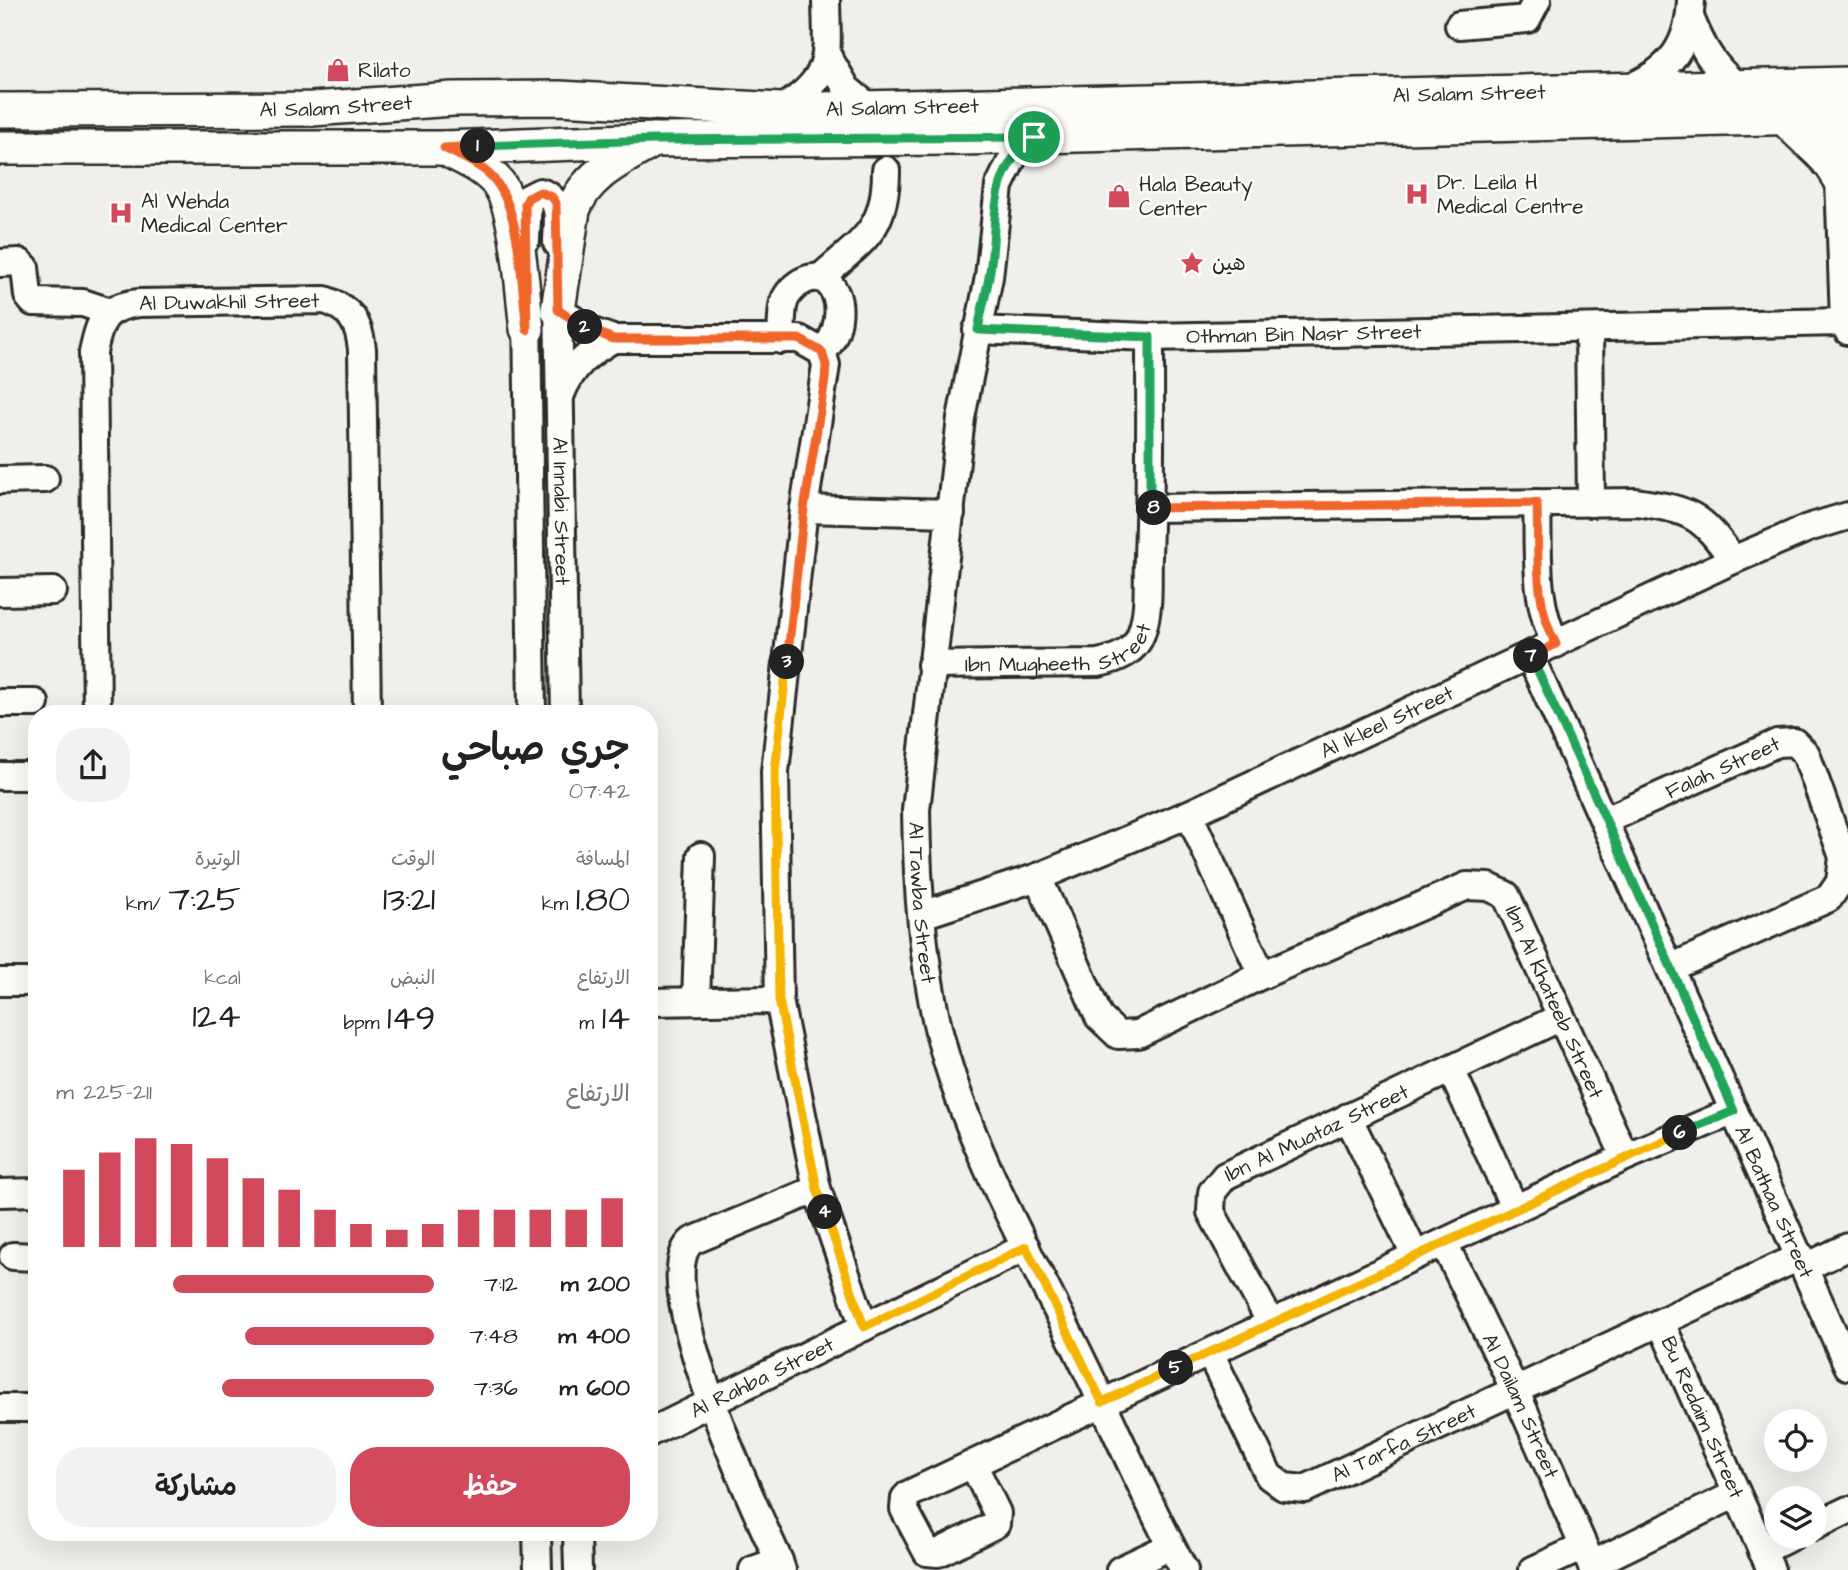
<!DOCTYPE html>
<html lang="ar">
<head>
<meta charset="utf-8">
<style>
	:root { --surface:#fff; --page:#f2f2f2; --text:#222; --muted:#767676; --accent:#d1495b }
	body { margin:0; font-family:"Architects Daughter","Playpen Sans Arabic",sans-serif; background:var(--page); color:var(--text); direction:rtl; height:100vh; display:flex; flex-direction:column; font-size:26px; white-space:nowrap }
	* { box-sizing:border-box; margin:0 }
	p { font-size:23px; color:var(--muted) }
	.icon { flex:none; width:38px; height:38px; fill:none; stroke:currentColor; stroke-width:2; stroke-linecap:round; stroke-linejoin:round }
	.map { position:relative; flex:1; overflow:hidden; direction:ltr }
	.side { position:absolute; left:28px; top:705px; width:630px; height:836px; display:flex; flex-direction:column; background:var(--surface); border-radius:28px; box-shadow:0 7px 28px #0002; direction:rtl }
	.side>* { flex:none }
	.tools { position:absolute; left:1764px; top:1409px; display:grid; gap:14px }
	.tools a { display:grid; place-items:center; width:63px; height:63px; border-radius:50%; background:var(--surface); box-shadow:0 7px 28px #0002; font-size:35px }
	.pin { position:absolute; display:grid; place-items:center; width:60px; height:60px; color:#fff; margin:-30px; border:4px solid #fff; border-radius:50%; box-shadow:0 2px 7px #0007 }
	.km { position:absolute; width:35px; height:35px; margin:-18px; border-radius:50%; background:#222; color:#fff; font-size:19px; line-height:35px; text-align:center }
	.round { display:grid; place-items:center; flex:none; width:74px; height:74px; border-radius:28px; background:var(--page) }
	.headline { display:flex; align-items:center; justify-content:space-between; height:119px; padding:0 28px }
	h1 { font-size:38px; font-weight:600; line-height:52px }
	.metrics { display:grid; grid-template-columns:repeat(3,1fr); gap:10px; height:119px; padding:7px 28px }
	.metrics div { display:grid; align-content:center }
	.metrics b { font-size:35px; font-weight:600 }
	.metrics small { font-size:19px; font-weight:400 }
	.metrics p { font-size:19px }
	.chart { height:196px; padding:14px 28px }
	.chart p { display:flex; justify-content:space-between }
	.chart svg { width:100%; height:126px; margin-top:7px; stroke:var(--accent); stroke-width:6 }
	.primary-button { display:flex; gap:14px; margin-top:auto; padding:14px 28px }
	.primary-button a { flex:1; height:80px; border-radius:28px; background:var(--accent); color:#fff; font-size:28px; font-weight:600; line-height:80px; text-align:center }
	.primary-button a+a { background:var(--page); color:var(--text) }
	ul { padding:0 28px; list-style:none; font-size:23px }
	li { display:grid; grid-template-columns:112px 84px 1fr; align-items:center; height:52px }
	li i { height:18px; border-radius:9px; background:var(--accent) }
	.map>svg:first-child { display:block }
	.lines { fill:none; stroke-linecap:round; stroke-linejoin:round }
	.minor-casing { stroke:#2b2b2b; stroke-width:32 }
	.major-casing { stroke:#2b2b2b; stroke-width:38 }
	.minor { stroke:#fdfcf7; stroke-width:26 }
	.major { stroke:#fdfcf7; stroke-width:33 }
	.split-1-casing { stroke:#fff; stroke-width:14 }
	.split-2-casing { stroke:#fff; stroke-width:14 }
	.split-3-casing { stroke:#fff; stroke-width:14 }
	.split-4-casing { stroke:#fff; stroke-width:14 }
	.split-5-casing { stroke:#fff; stroke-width:14 }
	.split-6-casing { stroke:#fff; stroke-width:14 }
	.split-7-casing { stroke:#fff; stroke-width:14 }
	.split-8-casing { stroke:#fff; stroke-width:14 }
	.split-9-casing { stroke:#fff; stroke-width:14 }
	.split-1 { stroke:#22a559; stroke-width:9 }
	.split-2 { stroke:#f0652b; stroke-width:9 }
	.split-3 { stroke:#f0652b; stroke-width:9 }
	.split-4 { stroke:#f5b400; stroke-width:9 }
	.split-5 { stroke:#f5b400; stroke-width:9 }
	.split-6 { stroke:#f5b400; stroke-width:9 }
	.split-7 { stroke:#22a559; stroke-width:9 }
	.split-8 { stroke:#f0652b; stroke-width:9 }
	.split-9 { stroke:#22a559; stroke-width:9 }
	.labels { text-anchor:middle; stroke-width:5; stroke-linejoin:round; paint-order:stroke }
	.poi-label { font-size:21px; fill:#2b2b2b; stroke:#fdfcf7; text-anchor:start }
	.street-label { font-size:21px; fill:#2b2b2b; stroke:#fdfcf7 }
</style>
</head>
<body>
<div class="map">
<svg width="1848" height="1570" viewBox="0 0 1848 1570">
	<rect width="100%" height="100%" fill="#f0efeb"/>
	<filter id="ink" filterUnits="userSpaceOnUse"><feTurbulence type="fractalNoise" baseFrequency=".0143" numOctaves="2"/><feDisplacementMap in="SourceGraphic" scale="14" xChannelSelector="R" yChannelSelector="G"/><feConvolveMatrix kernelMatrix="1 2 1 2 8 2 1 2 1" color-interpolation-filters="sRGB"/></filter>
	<g filter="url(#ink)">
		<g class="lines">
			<g class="minor-casing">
				<g id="minor">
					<path d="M1690,17C1702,47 1713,67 1738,87"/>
					<path d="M1459,25L1527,19L1537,0"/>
					<path d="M827,55L847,89L870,108"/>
					<path d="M1631,87C1671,69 1689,46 1691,0"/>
					<path d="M1840,101L1833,117L1839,177L1844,322L1848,331"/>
					<path d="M781,110C834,76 827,58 826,0"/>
					<path id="s1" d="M1034,137L1014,155L999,186L989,277L961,418L916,810C917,885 922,963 940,1036C969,1148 1029,1252 1080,1356C1115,1427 1146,1501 1184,1570"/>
					<path d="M526,239L528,198L540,192C564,198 557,224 557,243"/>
					<path d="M0,263L19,262L25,267L28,296L33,302L83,303L110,312"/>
					<path d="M820,278C862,240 886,232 886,170"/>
					<path id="s2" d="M558,296L565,714"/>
					<path d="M527,309L532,714"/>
					<path d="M558,310L593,332L613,339H799L822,352L826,365L804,509L775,772L779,1000L817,1189L864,1327"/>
					<path d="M1589,328L1591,503"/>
					<path id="s3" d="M977,330L1150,337L1844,322"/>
					<path d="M781,340C782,328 781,313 784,302C790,284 818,267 831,286C845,305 838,337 822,352"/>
					<path d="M561,394C572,366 588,353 613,339"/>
					<path d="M0,480L45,479"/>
					<path d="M1537,503C1539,550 1533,601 1556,644"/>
					<path d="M1150,508L1636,502C1691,510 1701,514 1733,560"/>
					<path d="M804,509L951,513"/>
					<path d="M0,592L53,591"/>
					<path id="s4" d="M1530,656L1848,1366"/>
					<path id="s5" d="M931,665L1098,663C1117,659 1136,652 1142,631C1150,608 1147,580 1148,556C1151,483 1150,410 1150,337"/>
					<path d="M0,703H35"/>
					<path id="s6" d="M97,714L93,352C100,320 104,307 139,303L325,300C351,309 359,322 362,349L367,714"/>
					<path d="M0,776H37"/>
					<path d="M1189,814L1262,975"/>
					<path id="s7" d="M1606,820L1777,743L1794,742L1806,754L1843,857L1840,882L1829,898L1670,968"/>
					<path id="s8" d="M1038,877L1099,1017L1118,1035L1138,1034L1262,975L1467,886L1489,887L1506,895L1625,1157"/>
					<path id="s9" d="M922,915L1038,877L1189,814L1733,560L1808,528L1848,516"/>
					<path d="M0,982H37"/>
					<path d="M696,1001L701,856"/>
					<path d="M649,1002L779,1000"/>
					<path d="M1451,1070L1515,1209"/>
					<path d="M1348,1117L1415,1255"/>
					<path d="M0,1193L37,1192"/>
					<path id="s10" d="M1444,1243L1515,1390L1594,1570"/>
					<path d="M13,1256L37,1257"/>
					<path d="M1806,1267L1848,1247"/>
					<path id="s11" d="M1271,1323L1211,1212L1212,1192L1225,1176L1559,1018"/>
					<path id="s12" d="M1661,1323L1771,1570"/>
					<path id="s13" d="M1210,1353L1269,1476L1284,1487L1305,1489L1801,1256"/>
					<path d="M0,1408H37"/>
					<path id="s14" d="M649,1433L1026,1247"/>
					<path d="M973,1464L997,1513L996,1524L938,1553L927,1552L904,1509L905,1498L909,1494L1625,1157L1734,1111"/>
					<path d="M1815,1526L1848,1510"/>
					<path d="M537,1533L538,1570"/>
					<path d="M577,1533L578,1570"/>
					<path d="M1762,1551L1792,1536"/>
					<path d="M779,1561C757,1512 645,1278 692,1241L817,1189"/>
					<path d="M1591,1565L1736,1494"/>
					<path d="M753,1570L779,1561L782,1570"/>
					<path d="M1120,1570L1171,1546"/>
					<path d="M1533,1570L1583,1547"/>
				</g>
			</g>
			<g class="major-casing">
				<g id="major">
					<path id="s15" d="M0,110L312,109L453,99L559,98L781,110L1848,84"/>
					<path d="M1785,118C1803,140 1825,151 1839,177"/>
					<path d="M0,148H444L655,140L961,138L1848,116"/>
					<path d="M444,148C462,158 484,166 498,183C519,210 522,293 527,329"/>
					<path d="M558,310L573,210C587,173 622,159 654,140"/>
				</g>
			</g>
			<use href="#minor" class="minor"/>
			<use href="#major" class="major"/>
		</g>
	</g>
	<g class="lines" filter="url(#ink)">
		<g class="split-1-casing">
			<path id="split-1" d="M478,146L655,140L1034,137"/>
		</g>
		<g class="split-2-casing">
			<path id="split-2" d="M478,146L444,148C459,156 478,163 490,175C522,205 521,287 527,330L525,204L528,198L540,192L552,197L556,203L558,310L585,327"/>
		</g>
		<g class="split-3-casing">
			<path id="split-3" d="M585,327L613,339H799L822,352L826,365L825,380L804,509L787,662"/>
		</g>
		<g class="split-4-casing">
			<path id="split-4" d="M787,662L775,772L779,1000L817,1189L825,1212"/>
		</g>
		<g class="split-5-casing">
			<path id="split-5" d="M825,1212L864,1327L1026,1247L1102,1402L1176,1368"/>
		</g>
		<g class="split-6-casing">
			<path id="split-6" d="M1176,1368L1680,1133"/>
		</g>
		<g class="split-7-casing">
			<path id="split-7" d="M1531,656L1606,820L1734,1111L1680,1133"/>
		</g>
		<g class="split-8-casing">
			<path id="split-8" d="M1154,508L1537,503C1539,550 1533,602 1556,644L1531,656"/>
		</g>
		<g class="split-9-casing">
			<path id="split-9" d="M1034,137C985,175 999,223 989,277C986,294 981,312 978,330L1150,337V508H1154"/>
		</g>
		<use href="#split-1" class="split-1"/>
		<use href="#split-2" class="split-2"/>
		<use href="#split-3" class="split-3"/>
		<use href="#split-4" class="split-4"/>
		<use href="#split-5" class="split-5"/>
		<use href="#split-6" class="split-6"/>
		<use href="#split-7" class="split-7"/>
		<use href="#split-8" class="split-8"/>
		<use href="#split-9" class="split-9"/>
	</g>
	<defs>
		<g id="shop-bare" transform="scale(1.89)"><path d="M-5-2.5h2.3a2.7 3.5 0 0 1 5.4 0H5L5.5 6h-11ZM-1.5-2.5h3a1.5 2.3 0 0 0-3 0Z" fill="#d1495b" stroke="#fdfcf7" stroke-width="2.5" paint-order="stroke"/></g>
		<g id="hospital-bare" transform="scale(1.89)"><path d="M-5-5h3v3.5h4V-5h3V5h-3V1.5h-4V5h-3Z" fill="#d1495b" stroke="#fdfcf7" stroke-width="2.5" paint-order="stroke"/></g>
		<g id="sight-bare" transform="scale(1.89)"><path d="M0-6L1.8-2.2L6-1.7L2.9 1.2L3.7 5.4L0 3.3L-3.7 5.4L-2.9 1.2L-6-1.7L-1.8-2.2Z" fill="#d1495b" stroke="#fdfcf7" stroke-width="2.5" paint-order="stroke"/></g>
	</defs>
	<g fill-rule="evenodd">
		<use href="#shop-bare" x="338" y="70"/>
		<use href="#hospital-bare" x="1417" y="194"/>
		<use href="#shop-bare" x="1119" y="196"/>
		<use href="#hospital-bare" x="121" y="213"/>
		<use href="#sight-bare" x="1192" y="263"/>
	</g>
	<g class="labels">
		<g class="poi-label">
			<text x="358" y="77">Rilato</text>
			<text x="1437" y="189">Dr. Leila H<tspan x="1437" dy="24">Medical Centre</tspan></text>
			<text x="1139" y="191">Hala Beauty<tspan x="1139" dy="24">Center</tspan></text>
			<text x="141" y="208">Al Wehda<tspan x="141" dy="24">Medical Center</tspan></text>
			<text x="1212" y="270">هين</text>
		</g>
		<g class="street-label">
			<text dy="7" stroke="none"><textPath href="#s15" startOffset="1470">Al Salam Street</textPath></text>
			<text dy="7" stroke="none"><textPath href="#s15" startOffset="336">Al Salam Street</textPath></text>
			<text dy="7" stroke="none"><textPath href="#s15" startOffset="903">Al Salam Street</textPath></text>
			<text dy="7" stroke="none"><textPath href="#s6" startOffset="527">Al Duwakhil Street</textPath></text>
			<text dy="7" stroke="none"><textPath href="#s3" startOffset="327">Othman Bin Nasr Street</textPath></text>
			<text dy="7" stroke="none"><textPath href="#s2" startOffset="215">Al Innabi Street</textPath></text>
			<text dy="7" stroke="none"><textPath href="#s5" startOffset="133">Ibn Mugheeth Street</textPath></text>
			<text dy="7" stroke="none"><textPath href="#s9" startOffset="504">Al Ikleel Street</textPath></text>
			<text dy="7" stroke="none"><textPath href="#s7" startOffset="128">Falah Street</textPath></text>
			<text dy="7" stroke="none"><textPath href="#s1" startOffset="784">Al Tawba Street</textPath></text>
			<text dy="7" stroke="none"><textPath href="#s8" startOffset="718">Ibn Al Khateeb Street</textPath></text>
			<text dy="7" stroke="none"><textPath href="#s11" startOffset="268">Ibn Al Muataz Street</textPath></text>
			<text dy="7" stroke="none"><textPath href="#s4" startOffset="598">Al Bathaa Street</textPath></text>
			<text dy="7" stroke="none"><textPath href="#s14" startOffset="126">Al Rahba Street</textPath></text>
			<text dy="7" stroke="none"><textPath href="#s10" startOffset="180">Al Dailam Street</textPath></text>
			<text dy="7" stroke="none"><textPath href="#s12" startOffset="103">Bu Redaim Street</textPath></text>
			<text dy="7" stroke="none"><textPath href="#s13" startOffset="285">Al Tarfa Street</textPath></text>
		</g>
	</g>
</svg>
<div class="tools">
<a><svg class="icon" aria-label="locate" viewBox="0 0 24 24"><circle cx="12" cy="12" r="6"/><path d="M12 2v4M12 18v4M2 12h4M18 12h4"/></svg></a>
<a><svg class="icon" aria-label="layers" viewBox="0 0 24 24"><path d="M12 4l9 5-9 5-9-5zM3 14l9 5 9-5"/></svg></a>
</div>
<div class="pin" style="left:1034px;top:137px;background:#1e9e55"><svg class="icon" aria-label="arrive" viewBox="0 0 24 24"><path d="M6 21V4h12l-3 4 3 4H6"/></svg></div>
<b class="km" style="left:478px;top:146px">1</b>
<b class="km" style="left:585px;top:327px">2</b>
<b class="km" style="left:787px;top:662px">3</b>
<b class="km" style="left:825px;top:1212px">4</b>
<b class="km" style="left:1176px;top:1368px">5</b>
<b class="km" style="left:1680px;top:1133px">6</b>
<b class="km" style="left:1531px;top:656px">7</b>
<b class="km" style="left:1154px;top:508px">8</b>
<section class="side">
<div class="headline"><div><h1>جري صباحي</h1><p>07:42</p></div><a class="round"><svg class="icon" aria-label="share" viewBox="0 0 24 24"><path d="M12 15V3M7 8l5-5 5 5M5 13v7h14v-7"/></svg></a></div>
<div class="metrics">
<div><p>المسافة</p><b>1.80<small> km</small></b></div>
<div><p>الوقت</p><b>13:21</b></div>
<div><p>الوتيرة</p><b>7:25<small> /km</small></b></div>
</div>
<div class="metrics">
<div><p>الارتفاع</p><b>14<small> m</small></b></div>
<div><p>النبض</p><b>149<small> bpm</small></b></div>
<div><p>kcal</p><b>124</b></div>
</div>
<div class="chart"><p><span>الارتفاع</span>211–225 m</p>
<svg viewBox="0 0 160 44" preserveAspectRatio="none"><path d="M5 44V17M15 44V11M25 44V6M35 44V8M45 44V13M55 44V20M65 44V24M75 44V31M85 44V36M95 44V38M105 44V36M115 44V31M125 44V31M135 44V31M145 44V31M155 44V27"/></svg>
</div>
<ul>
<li><b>200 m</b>7:12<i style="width:69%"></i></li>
<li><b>400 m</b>7:48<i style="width:50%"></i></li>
<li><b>600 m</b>7:36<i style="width:56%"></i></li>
</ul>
<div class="primary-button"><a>حفظ</a><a>مشاركة</a></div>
</section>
</div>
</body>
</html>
